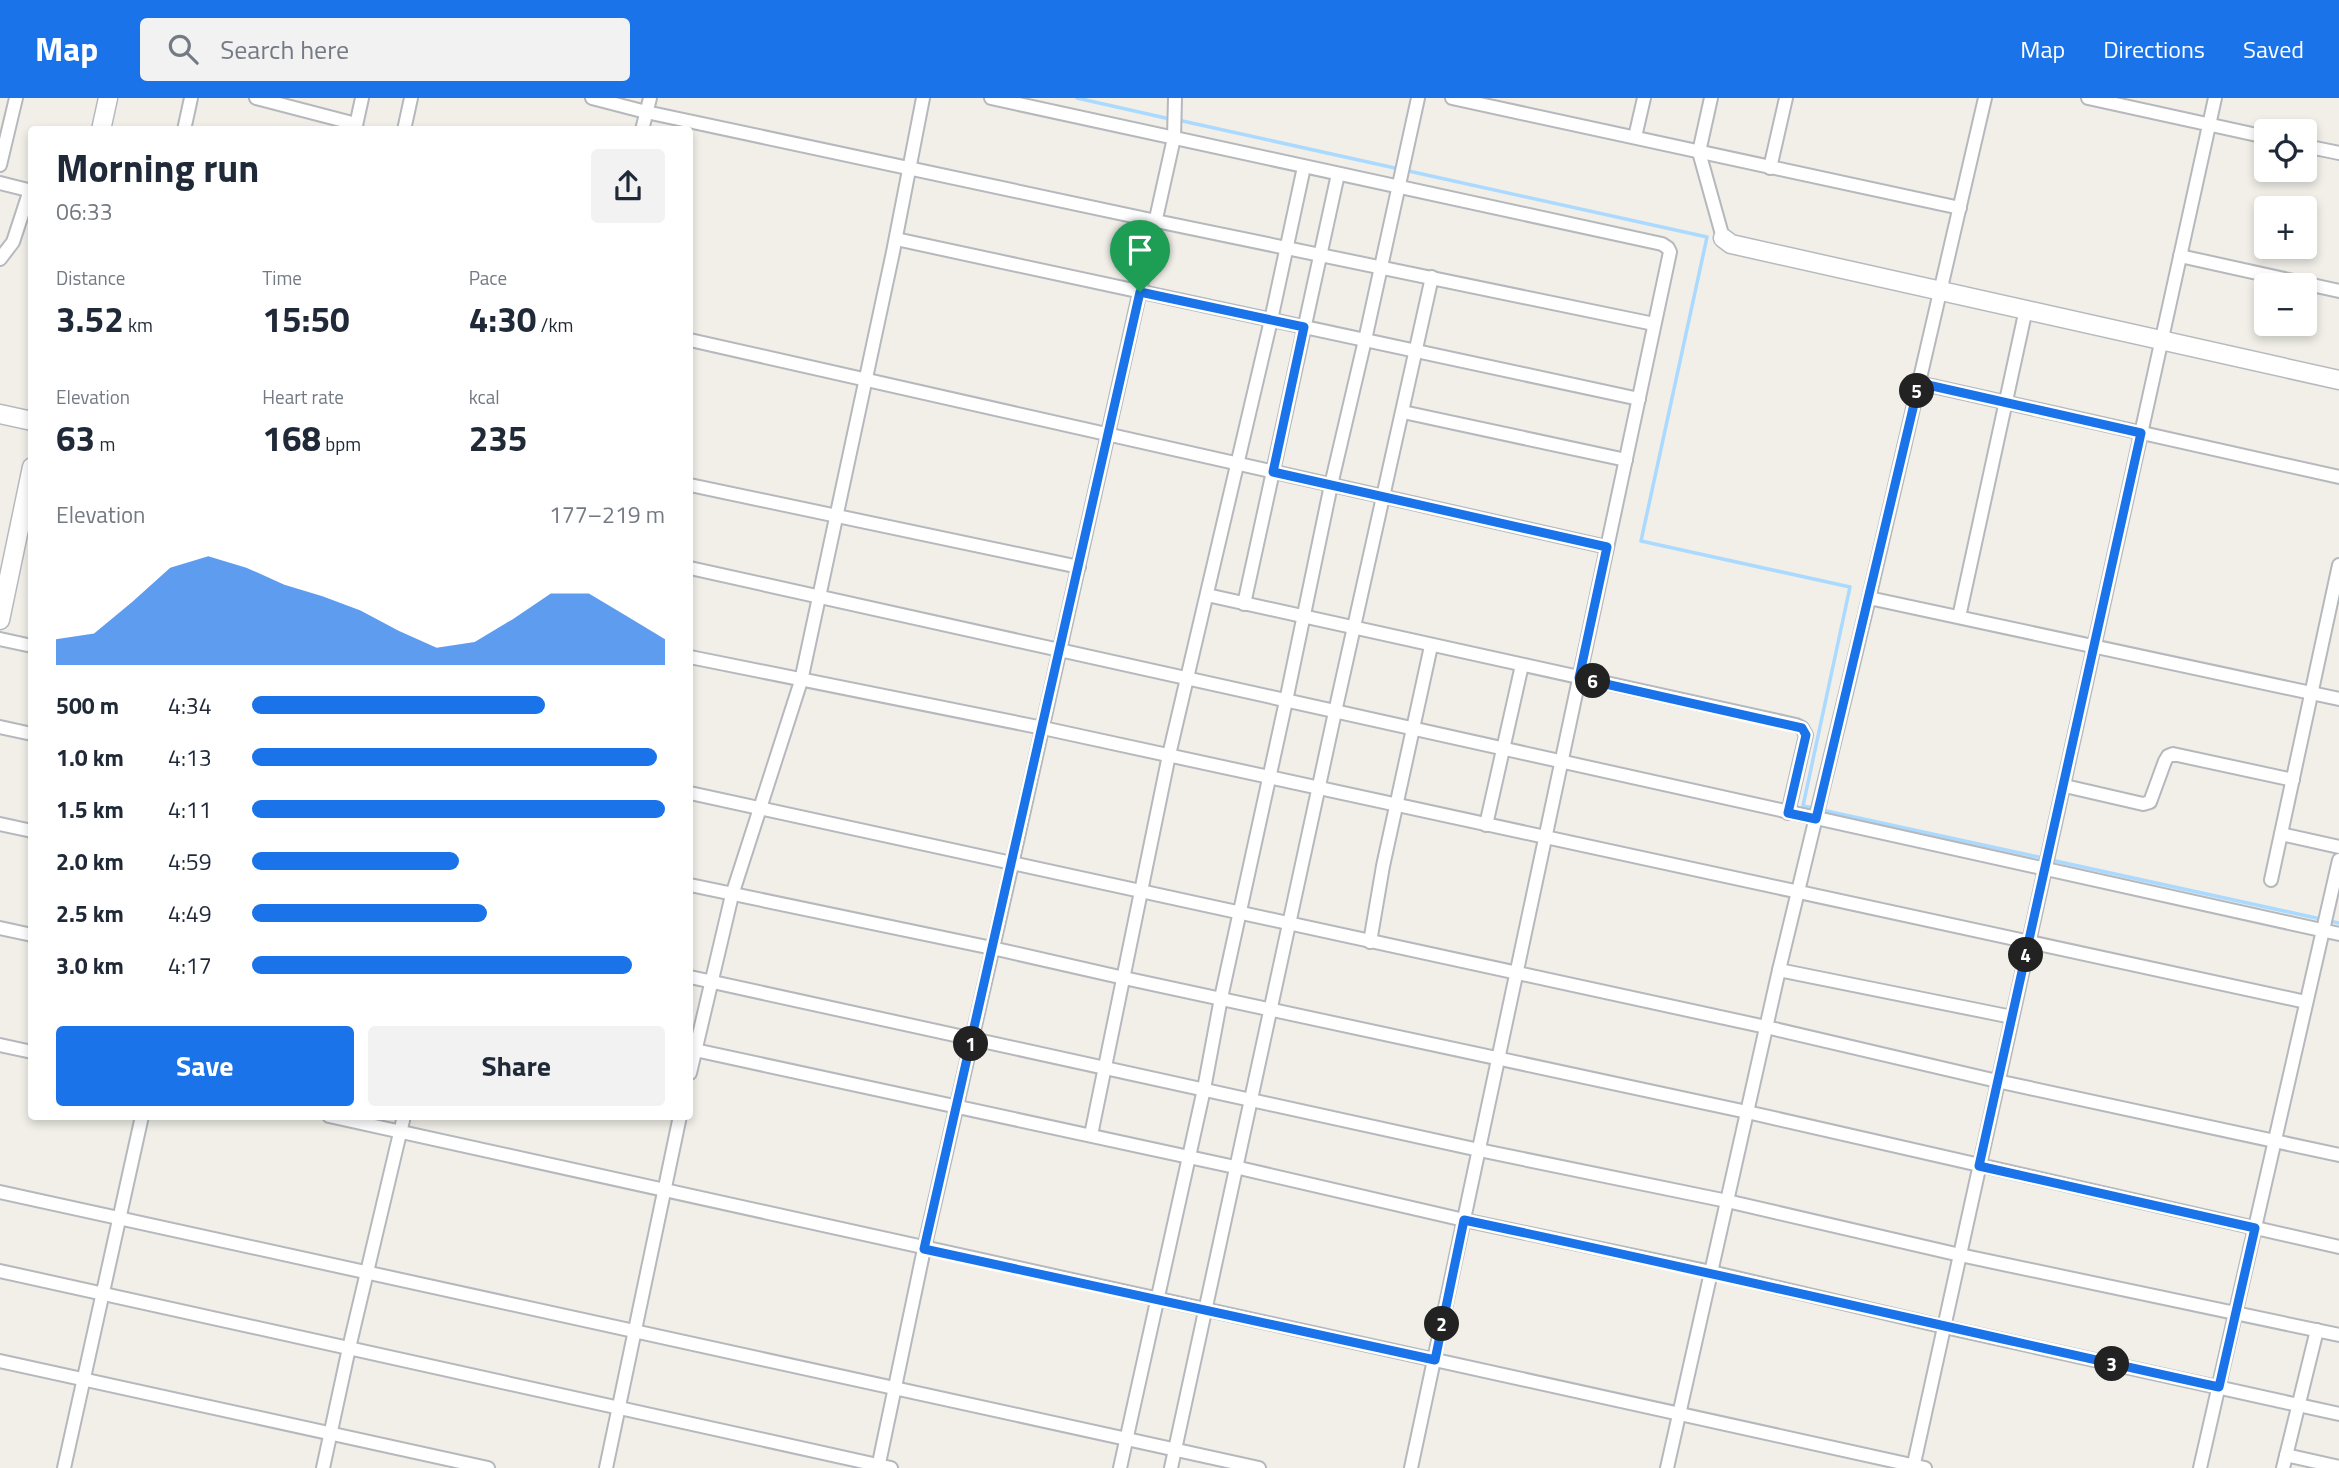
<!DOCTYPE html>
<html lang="en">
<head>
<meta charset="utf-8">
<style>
	:root { --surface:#fff; --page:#f2f2f3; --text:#1f2937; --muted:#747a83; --accent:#1a73e8 }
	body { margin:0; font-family:"Titillium Web",sans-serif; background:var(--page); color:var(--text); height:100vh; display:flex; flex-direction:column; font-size:26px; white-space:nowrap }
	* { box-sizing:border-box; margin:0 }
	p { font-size:23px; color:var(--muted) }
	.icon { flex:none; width:38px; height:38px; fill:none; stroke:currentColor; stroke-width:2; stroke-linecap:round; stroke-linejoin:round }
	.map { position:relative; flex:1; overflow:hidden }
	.side { position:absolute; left:28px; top:28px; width:665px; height:994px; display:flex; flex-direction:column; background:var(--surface); border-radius:7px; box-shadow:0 4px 10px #0003 }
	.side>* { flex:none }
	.tools { position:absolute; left:2254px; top:21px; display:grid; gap:14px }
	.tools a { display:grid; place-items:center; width:63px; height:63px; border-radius:7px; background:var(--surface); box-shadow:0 4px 10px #0003; font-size:35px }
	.pin { position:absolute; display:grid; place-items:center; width:60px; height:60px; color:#fff; margin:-72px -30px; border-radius:50% 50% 50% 0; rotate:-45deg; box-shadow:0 0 7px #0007 }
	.pin .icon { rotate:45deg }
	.km { position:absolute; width:35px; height:35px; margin:-18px; border-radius:50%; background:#222; color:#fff; font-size:19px; line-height:35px; text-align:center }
	.round { display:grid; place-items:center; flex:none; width:74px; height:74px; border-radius:7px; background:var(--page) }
	.overview { display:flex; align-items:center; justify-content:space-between; height:119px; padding:0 28px }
	h1 { font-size:38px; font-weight:700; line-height:52px }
	.figures { display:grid; grid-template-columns:repeat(3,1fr); gap:10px; height:119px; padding:7px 28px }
	.figures div { display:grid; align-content:center }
	.figures b { font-size:35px; font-weight:700 }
	.figures small { font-size:19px; font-weight:400 }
	.figures p { font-size:19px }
	.chart { height:196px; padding:14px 28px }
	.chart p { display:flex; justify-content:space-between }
	.chart svg { width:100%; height:126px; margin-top:7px; fill:var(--accent); opacity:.7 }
	.button { display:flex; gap:14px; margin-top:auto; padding:14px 28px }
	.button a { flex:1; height:80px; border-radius:7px; background:var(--accent); color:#fff; font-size:28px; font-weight:700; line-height:80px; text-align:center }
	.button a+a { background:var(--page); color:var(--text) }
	ul { padding:0 28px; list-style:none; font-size:23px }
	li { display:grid; grid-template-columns:112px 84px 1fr; align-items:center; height:52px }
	li i { height:18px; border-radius:9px; background:var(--accent) }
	header { display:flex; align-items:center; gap:42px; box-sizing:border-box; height:98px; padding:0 35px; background:var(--accent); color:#fff }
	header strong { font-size:33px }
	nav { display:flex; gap:38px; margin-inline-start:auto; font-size:24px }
	.search { width:490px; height:63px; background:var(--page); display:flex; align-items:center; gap:18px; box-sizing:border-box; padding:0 24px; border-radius:7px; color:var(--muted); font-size:26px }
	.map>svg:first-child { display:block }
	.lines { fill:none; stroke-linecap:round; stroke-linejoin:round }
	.stream { stroke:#aadaff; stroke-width:3.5 }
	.street-casing { stroke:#b5b8bc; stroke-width:16 }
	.secondary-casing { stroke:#b6babf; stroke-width:21 }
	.street { stroke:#fff; stroke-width:12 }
	.secondary { stroke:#fff; stroke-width:18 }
	.route-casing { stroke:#fff; stroke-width:14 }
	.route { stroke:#1a73e8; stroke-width:9 }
</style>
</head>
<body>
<header>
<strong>Map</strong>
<div class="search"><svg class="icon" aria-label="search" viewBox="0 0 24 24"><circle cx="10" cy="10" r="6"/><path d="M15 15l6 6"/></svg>Search here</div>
<nav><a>Map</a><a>Directions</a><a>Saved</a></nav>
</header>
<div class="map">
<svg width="2339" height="1370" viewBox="0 0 2339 1370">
	<rect width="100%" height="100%" fill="#f1efe8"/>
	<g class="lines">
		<g class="stream">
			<path d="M1077,0L1170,21"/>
			<path d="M1178,22L1707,139L1641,443L1850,489L1803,708L1814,710"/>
			<path d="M1822,712L2043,760"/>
			<path d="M2051,762L2339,825"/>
		</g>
		<g class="street-casing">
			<g id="street">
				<path d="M256,0L356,26"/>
				<path d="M592,0L646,14L1156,123L1654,226"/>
				<path d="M991,0L1662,146L1668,150L1670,154L1411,1370"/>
				<path d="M1452,0L1960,110"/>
				<path d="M1711,0L1699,54L1723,140"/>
				<path d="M2088,0L2266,39"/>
				<path d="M184,32L191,0"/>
				<path d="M355,32L362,0"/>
				<path d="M404,32L411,0"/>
				<path d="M642,32L650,0"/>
				<path d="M1635,39L1644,0"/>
				<path d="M2305,48L2339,55"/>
				<path d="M0,67L16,0"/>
				<path d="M1770,70L1786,0"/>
				<path d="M0,85L32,93"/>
				<path d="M896,141L1639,301"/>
				<path d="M2180,158L2339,193"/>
				<path d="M0,161L13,144L30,92"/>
				<path d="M690,242L1607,449"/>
				<path d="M1919,285L2339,379"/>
				<path d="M1403,314L1626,362"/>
				<path d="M690,387L1079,469"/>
				<path d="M690,470L2339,836"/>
				<path d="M1207,497L1796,627L1802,630L1806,637L1788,715"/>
				<path d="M1869,500L2339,601"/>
				<path d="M1244,506L1338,76"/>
				<path d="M1959,519L2026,211"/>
				<path d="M0,541L32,548"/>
				<path d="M690,559L1043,630L2306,904"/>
				<path d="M0,629L32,636"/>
				<path d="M2065,688L2143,706L2150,704L2165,663L2168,658L2173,656L2293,682"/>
				<path d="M690,695L1766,929L1997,983L2339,1057"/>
				<path d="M0,726L32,733"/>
				<path d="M1486,727L1522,567"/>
				<path d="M2281,736L2339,749"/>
				<path d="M2271,782L2339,467"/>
				<path d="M690,787L992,850L1124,880L1747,1014L2339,1149"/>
				<path d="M0,830L32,837"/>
				<path d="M1370,844L1383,768L1431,548"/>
				<path d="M1779,872L2012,919"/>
				<path d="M690,879L1479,1052L1727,1103L1960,1157L2339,1237"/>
				<path d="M0,947L32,954"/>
				<path d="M695,952L1235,1069L1464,1122L1711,1174L1945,1229L2339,1316"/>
				<path d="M690,975L732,797L801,583L893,154L923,0"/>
				<path d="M329,1018L1925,1370"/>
				<path d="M1091,1037L1169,657L1271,222L1304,69"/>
				<path d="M0,1094L1259,1370"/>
				<path d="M0,1173L891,1370"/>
				<path d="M0,1263L488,1370"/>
				<path d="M2286,1357L2339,1369"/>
				<path d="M64,1370L142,1018"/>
				<path d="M323,1370L349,1250L404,1018"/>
				<path d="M606,1370L680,1018"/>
				<path d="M878,1370L924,1151L1012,766L1174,40L1175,0"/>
				<path d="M1120,1370L1204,991L1221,900L1286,603L1331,387L1365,242L1418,0"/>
				<path d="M1171,1370L1335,614L1432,179"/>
				<path d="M1667,1370L1779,872L1869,500L1985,0"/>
				<path d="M1913,1370L2215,0"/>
				<path d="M2200,1370L2339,762"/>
				<path d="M2283,1370L2317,1232"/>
			</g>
		</g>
		<g class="secondary-casing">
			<g id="secondary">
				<path d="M101,32L108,0"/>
				<path d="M1723,140L1731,146L2339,282"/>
				<path d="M0,316L32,323"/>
				<path d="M0,522L32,369"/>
			</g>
		</g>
		<use href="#street" class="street"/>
		<use href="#secondary" class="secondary"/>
	</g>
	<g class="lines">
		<g class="route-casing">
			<path id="route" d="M1140,194L1304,229L1273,374L1607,449L1579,580L1802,630L1806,637L1788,715L1816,721L1919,285L2141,335L1979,1068L2255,1130L2219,1289C1967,1234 1716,1175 1464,1122L1435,1262L924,1151Z"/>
		</g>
		<use href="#route" class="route"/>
	</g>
</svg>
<div class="tools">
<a><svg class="icon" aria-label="locate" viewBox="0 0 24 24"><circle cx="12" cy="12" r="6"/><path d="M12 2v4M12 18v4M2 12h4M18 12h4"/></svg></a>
<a>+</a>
<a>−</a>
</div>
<div class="pin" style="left:1140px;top:194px;background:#1e9e55"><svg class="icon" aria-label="arrive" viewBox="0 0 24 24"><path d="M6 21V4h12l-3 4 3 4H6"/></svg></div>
<b class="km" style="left:971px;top:946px">1</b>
<b class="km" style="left:1442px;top:1226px">2</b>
<b class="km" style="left:2112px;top:1266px">3</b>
<b class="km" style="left:2026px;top:857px">4</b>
<b class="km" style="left:1917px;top:293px">5</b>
<b class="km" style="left:1593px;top:583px">6</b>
<section class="side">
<div class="overview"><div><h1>Morning run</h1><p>06:33</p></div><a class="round"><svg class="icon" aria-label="share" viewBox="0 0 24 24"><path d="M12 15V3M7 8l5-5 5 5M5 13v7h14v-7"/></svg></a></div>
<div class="figures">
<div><p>Distance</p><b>3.52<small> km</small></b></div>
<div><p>Time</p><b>15:50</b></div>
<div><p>Pace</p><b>4:30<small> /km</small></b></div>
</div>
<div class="figures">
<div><p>Elevation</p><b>63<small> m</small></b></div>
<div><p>Heart rate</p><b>168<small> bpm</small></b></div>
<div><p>kcal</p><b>235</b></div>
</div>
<div class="chart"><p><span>Elevation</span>177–219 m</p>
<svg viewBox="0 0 160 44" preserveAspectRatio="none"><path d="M0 44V35L10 33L20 22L30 10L40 6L50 10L60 16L70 20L80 25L90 32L100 38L110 36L120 28L130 19L140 19L150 27L160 35V44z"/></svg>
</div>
<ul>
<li><b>500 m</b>4:34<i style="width:71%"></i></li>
<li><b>1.0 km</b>4:13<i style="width:98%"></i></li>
<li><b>1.5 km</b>4:11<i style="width:100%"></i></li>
<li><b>2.0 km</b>4:59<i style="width:50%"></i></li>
<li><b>2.5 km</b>4:49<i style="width:57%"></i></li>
<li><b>3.0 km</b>4:17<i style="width:92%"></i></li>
</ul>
<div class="button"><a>Save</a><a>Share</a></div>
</section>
</div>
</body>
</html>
